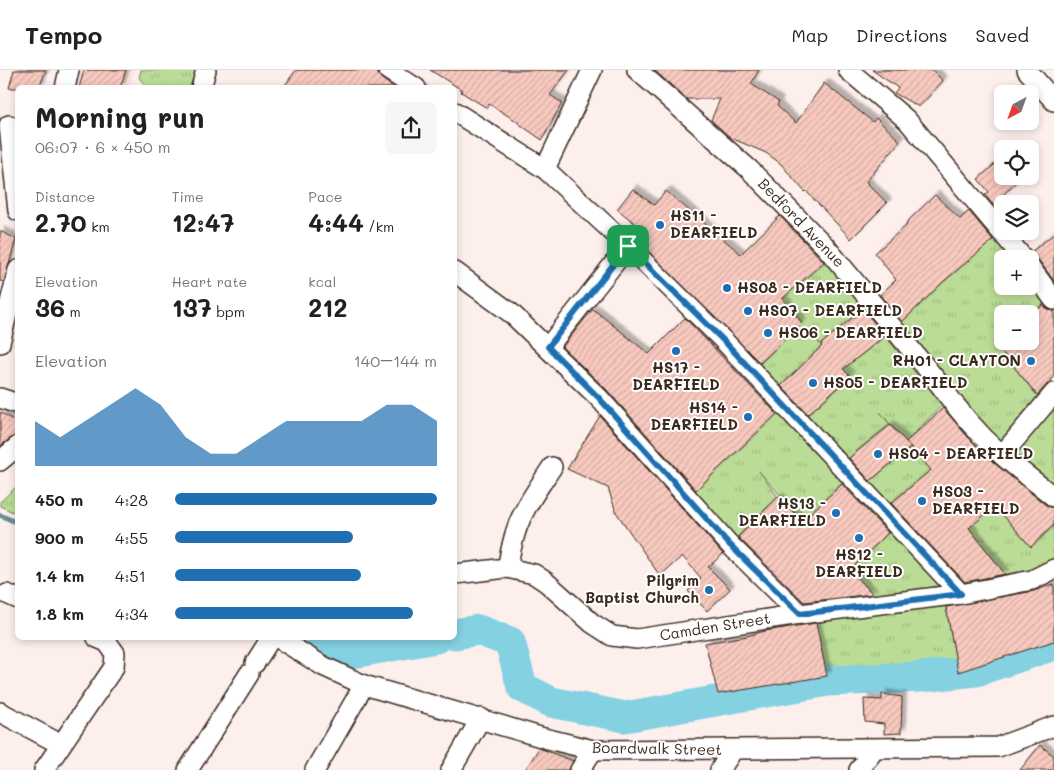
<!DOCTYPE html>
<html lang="en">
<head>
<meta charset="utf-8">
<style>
	:root { --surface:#fff; --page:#f6f6f6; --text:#202124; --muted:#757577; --line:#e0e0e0; --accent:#1f6fb2 }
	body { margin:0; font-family:Mali,sans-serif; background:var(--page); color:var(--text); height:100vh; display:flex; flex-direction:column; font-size:19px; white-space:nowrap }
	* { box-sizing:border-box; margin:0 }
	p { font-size:16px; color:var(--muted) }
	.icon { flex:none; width:28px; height:28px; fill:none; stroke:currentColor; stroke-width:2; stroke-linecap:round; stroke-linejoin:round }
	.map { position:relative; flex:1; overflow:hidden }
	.details { position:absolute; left:15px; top:15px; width:442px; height:555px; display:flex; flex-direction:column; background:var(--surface); border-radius:8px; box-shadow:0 2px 8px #0003 }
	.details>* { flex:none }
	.needle { width:32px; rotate:221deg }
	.controls { position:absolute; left:994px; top:15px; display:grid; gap:10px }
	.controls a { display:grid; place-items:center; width:45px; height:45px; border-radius:8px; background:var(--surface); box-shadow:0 2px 8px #0003; font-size:25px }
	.pin { position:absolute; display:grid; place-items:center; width:42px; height:42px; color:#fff; margin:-21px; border-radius:10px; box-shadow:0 2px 8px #0006 }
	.round { display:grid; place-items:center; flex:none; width:52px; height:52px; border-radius:8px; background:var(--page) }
	.overview { display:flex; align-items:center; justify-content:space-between; height:85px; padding:0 20px }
	h1 { font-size:28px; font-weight:700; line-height:38px }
	.figures { display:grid; grid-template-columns:repeat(3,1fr); gap:8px; height:85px; padding:5px 20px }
	.figures div { display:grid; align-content:center }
	.figures b { font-size:25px; font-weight:700 }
	.figures small { font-size:14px; font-weight:400 }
	.figures p { font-size:14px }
	.chart { height:140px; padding:10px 20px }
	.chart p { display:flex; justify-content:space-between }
	.chart svg { width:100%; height:90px; margin-top:5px; fill:var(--accent); opacity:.7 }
	ul { padding:0 20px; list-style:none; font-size:16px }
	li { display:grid; grid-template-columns:80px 60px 1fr; align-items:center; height:38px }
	li i { height:12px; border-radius:6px; background:var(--accent) }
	header { display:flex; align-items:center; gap:30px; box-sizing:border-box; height:70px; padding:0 25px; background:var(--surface); border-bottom:1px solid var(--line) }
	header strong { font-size:24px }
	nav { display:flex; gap:28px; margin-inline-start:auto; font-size:18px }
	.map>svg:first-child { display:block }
	.built { fill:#fce4de }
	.grass { fill:url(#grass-tufts); stroke:#7a835a }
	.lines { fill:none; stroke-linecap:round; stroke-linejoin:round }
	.stream { stroke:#678e94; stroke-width:5 }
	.river { stroke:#84d1e2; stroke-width:31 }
	.building { fill:url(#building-hatch); stroke:#3b2a1e; filter:url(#shadow) }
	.minor-casing { stroke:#3b2a1e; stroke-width:22 }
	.minor { stroke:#fff; stroke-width:19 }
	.route-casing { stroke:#fff; stroke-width:10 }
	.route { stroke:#1f6fb2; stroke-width:6 }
	.poi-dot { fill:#1f6fb2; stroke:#fff; stroke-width:2 }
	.labels { text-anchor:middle; stroke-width:4; stroke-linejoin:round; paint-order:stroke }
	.poi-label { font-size:15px; font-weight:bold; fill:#3b2a1e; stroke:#fff; text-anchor:start }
	.street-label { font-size:15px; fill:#3b2a1e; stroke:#fff }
</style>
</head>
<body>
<header>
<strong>Tempo</strong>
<nav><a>Map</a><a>Directions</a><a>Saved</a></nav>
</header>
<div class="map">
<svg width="1054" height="700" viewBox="0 0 1054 700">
	<defs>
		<pattern id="grass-tufts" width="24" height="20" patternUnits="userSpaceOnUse" patternTransform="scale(1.25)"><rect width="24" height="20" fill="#badc96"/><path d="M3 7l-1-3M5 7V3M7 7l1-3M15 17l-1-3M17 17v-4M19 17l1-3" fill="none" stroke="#a1bd81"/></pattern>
		<pattern id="building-hatch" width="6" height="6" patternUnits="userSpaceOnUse" patternTransform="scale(1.25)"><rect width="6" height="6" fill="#f8c9bf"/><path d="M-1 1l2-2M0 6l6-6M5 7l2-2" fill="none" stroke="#d6ada4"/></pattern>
		<filter id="shadow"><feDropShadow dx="4.5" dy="-4.5" stdDeviation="1" flood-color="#0004"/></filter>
	</defs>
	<rect width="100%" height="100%" fill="#fdefec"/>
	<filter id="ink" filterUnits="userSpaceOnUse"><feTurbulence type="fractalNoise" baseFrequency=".02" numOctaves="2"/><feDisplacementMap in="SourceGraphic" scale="10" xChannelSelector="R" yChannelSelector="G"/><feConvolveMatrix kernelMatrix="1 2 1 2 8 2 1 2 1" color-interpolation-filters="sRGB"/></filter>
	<g filter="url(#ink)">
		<path class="built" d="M79,0H135L129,17L75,18Z"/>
		<g class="grass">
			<path d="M141,0H196L190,17L144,18L145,15L139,8Z"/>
			<path d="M1002,162L1023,189H1002V216H1030V198L1052,227L1030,246V244H1002V269L996,275L1039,328L1002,377L894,259L943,212Z"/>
			<path d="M825,190L865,238L821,274L809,261L822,277L776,320L756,298L802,252L782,229Z"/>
			<path d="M885,266L942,335L906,372L880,342L890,355L845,391L803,349L850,307L843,299Z"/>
			<path d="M1054,335V423L1022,398L1016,383Z"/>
			<path d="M781,340L847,409L802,451L759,401L778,427L735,469L693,422Z"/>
			<path d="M911,377L931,400L888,436L866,414Z"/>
			<path d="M1022,409L1035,424L1010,453L1031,477L1054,455V492L1047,496L1008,508L969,458Z"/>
			<path d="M17,416V444L0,436V432Z"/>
			<path d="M891,460L949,520L877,528L850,500Z"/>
			<path d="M945,532L958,602L921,607L858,605L828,611L815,550Z"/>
		</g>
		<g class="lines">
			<path class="stream" d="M0,445L18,453"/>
			<g class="river">
				<path d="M455,564L478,560L510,572L522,617L551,632L625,647L828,611L921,607L976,601L1054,575"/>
				<path d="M304,568L342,585L436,568"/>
			</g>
		</g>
		<g class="building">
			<path d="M14,0H46L39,18H9Z"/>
			<path d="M84,0H126L120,18H79Z"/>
			<path d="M296,0H375L382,9L394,18H283Z"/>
			<path d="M430,0H569L550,25L562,33L542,70L518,53V52L489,34L487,38L461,22L462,20Z"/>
			<path d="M654,0H759L751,14L779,32L777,36L796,53L824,13L873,52L876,48L900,71L866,112L887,133L851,169L806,121L805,122L780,93L766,83L731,68L711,50L720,29H687Z"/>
			<path d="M872,0H932L943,11L919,37L894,23L898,18Z"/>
			<path d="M1002,88V106H1022L993,135L985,125L989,122L978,109Z"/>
			<path d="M633,119L654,135L666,121L741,184L780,146L824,192L782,229L802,253L760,293L630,163L637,155L617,139Z"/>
			<path d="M935,125L960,149L969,141L993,170L943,212L902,252L880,225L896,210L875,183L907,155L906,153Z"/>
			<path d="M0,161L16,169L4,212L0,211Z"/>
			<path d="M1054,164V211L1032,181Z"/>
			<path d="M1043,235L1049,240L1054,241V307L1037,325L993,271H1030V246Z"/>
			<path d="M593,239L649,284L685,248L777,344L696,420L607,320L562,277Z"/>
			<path d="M863,239L885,266L843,299L850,306L808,344L781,316L822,276L821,274Z"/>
			<path d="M943,338L968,367L994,393L1047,436L1054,438V455L1031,477L995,436L969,458L1005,504L965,512L891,433L931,400L906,372Z"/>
			<path d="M0,342L18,353V359L14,366L0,376Z"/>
			<path d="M600,346L723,484L708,497L730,519L707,541L688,521L701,508L682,486L660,506L616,442L608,418L567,399Z"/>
			<path d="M890,355L911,377L870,411L849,388Z"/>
			<path d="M842,414L888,463L850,500L873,524L804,532L738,467L778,427L802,451Z"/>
			<path d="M1054,514V571L958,602L946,537L1034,521Z"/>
			<path d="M816,553L827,606L718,624L705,573L747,566L765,561Z"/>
			<path d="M882,624L902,627L901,663L884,664V654L865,652L864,629L882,630Z"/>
			<path d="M1040,675L1054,686V700H1020Z"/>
			<path d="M539,678L573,691L569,700H525Z"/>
		</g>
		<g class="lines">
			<g class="minor-casing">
				<g id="minor">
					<path d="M388,0L416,18"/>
					<path d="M637,0L749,99L825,176L938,312C956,338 978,364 1002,385C1019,400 1037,413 1054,427"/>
					<path d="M848,0L907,50L1024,189"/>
					<path d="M1027,0L1054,31"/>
					<path d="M65,18L69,0"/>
					<path d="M201,18L206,0"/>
					<path d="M455,42L545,99L628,176L726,273L961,524"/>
					<path d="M9,55L18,141"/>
					<path d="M545,99L592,0"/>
					<path d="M1030,197L1054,230"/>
					<path d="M455,202L511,243L599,328L729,474L800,544"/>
					<path d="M0,273L18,200"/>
					<path d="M548,277L628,176"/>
					<path d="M0,328L18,334"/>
					<path d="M1002,385L1054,323"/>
					<path d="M0,391L18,376"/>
					<path d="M507,498C511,481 513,464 521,448C529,430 541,414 552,397"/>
					<path d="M455,504L507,498L534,504L546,512L592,553L612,566L637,569L800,544L961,524L1032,510L1054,499"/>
					<path d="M7,524L18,529"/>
					<path d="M278,568L323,596L364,615L544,668L593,680L998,677L1054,656"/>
					<path d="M255,593L271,568"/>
					<path d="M0,642L60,674"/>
					<path d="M44,700L114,597L115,583L107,572L97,568"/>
					<path d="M188,700L249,604"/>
					<path d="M315,700L364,615"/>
					<path d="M451,700L481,648"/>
					<path d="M580,700L593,680"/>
					<path d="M720,700L733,680"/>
					<path d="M859,700L874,679"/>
				</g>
			</g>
			<use href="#minor" class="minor"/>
		</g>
	</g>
	<g class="lines" filter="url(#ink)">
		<g class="route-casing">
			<path id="route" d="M628,176L726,273L961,524L800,544L729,474L599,328L548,277Z"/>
		</g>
		<use href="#route" class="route"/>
	</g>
	<g class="poi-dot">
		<circle cx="660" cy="155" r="5"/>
		<circle cx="727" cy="218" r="5"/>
		<circle cx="748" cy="241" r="5"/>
		<circle cx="768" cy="263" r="5"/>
		<circle cx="676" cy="281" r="5"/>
		<circle cx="1031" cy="291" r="5"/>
		<circle cx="813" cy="313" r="5"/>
		<circle cx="748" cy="347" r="5"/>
		<circle cx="878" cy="384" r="5"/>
		<circle cx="922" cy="431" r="5"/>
		<circle cx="836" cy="443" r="5"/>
		<circle cx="859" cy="468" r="5"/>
		<circle cx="709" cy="520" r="5"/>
	</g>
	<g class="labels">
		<g class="poi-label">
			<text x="670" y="151">HS11 -<tspan x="670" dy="17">DEARFIELD</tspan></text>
			<text x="737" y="223">HS08 - DEARFIELD</text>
			<text x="758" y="246">HS07 - DEARFIELD</text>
			<text x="778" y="268">HS06 - DEARFIELD</text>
			<text x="1021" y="296" text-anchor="end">RH01 - CLAYTON</text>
			<text x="676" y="303" text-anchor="middle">HS17 -<tspan x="676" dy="17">DEARFIELD</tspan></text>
			<text x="823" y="318">HS05 - DEARFIELD</text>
			<text x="738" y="343" text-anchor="end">HS14 -<tspan x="738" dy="17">DEARFIELD</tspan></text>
			<text x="888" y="389">HS04 - DEARFIELD</text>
			<text x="932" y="427">HS03 -<tspan x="932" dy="17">DEARFIELD</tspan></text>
			<text x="826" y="439" text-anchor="end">HS13 -<tspan x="826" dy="17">DEARFIELD</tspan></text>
			<text x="859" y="490" text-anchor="middle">HS12 -<tspan x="859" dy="17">DEARFIELD</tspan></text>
			<text x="699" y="516" text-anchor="end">Pilgrim<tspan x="699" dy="17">Baptist Church</tspan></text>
		</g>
		<g class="street-label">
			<text transform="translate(801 153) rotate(46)" y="5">Bedford Avenue</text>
			<text transform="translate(715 557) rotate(-9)" y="5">Camden Street</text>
			<text transform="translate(657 679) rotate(1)" y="5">Boardwalk Street</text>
		</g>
	</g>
</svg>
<div class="controls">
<a><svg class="needle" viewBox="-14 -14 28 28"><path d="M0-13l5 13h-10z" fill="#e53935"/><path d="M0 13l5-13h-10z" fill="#757577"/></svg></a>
<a><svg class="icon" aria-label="locate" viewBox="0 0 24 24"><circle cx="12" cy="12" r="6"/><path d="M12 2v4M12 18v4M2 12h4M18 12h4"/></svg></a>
<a><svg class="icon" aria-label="layers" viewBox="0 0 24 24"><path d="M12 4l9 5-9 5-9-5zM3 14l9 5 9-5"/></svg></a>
<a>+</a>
<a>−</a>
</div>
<div class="pin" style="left:628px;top:176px;background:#1e9e55"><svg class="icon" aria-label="arrive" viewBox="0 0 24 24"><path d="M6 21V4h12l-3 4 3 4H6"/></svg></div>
<section class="details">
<div class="overview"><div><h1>Morning run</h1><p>06:07 · 6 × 450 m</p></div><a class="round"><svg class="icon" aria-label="share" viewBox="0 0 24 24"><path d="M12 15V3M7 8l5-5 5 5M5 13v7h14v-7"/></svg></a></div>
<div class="figures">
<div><p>Distance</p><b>2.70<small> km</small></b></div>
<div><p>Time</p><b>12:47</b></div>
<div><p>Pace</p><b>4:44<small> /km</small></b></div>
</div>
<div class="figures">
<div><p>Elevation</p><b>36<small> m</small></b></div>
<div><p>Heart rate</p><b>137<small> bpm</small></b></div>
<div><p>kcal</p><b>212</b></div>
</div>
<div class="chart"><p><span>Elevation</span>140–144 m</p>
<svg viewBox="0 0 160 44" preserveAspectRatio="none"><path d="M0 44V22L10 30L20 22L30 14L40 6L50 14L60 30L70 38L80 38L90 30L100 22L110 22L120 22L130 22L140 14L150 14L160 22V44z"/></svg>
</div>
<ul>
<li><b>450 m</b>4:28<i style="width:100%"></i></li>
<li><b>900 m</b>4:55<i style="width:68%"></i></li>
<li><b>1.4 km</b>4:51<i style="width:71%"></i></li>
<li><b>1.8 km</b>4:34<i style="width:91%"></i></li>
</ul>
</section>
</div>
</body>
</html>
